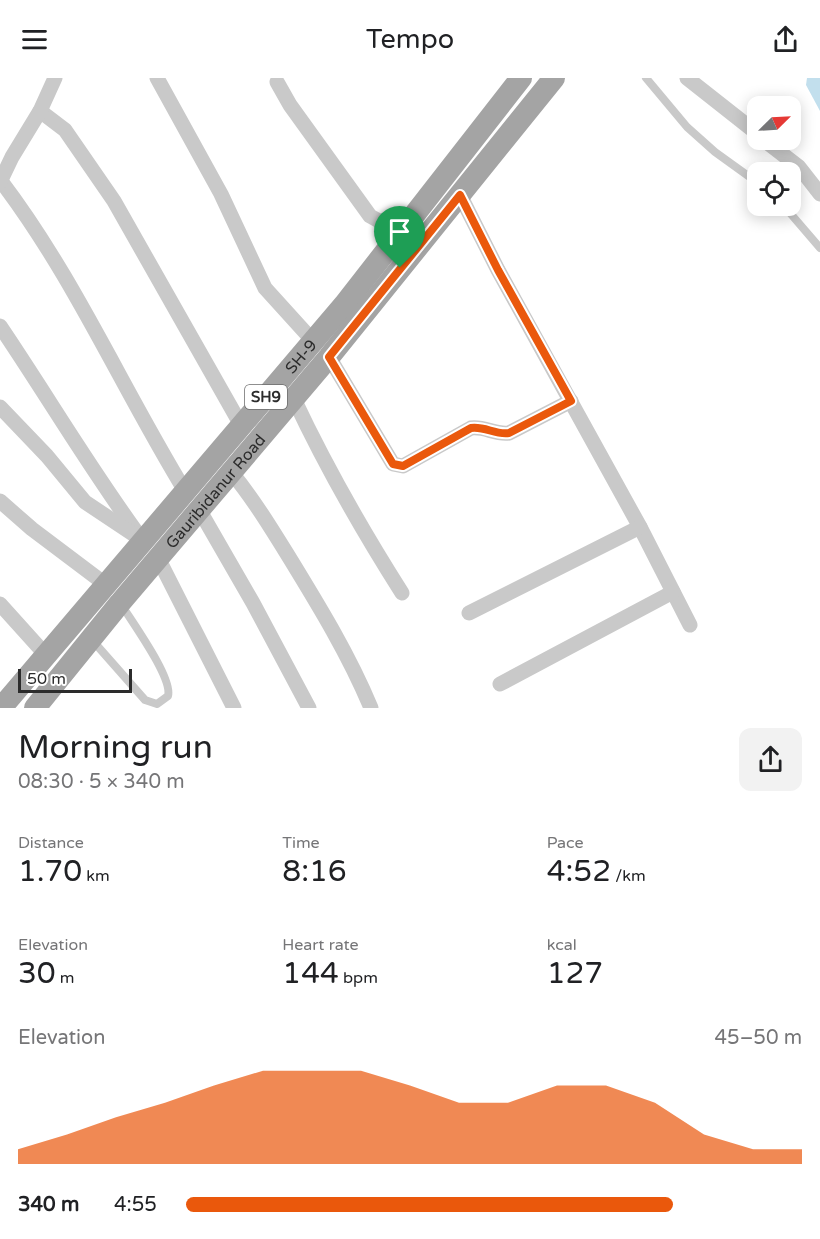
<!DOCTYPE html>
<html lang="en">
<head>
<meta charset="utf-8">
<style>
	:root { --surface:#fff; --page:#f2f2f2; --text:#202124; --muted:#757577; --accent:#ea580c }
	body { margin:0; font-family:"Varela Round",sans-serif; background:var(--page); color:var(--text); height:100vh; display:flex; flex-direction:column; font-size:22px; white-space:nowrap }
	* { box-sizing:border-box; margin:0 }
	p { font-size:20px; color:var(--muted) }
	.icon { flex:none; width:33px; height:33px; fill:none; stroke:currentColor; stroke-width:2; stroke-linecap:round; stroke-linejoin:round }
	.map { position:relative; height:630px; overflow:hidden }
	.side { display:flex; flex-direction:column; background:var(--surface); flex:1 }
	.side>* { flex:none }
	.needle { width:39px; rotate:66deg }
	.fabs { position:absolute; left:747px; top:18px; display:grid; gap:12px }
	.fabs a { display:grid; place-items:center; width:54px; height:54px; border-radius:12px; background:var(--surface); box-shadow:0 3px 15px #0003; font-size:30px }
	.scale { position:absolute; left:18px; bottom:15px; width:114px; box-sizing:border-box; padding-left:6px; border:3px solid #2c2c2c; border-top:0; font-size:16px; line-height:21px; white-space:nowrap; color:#2c2c2c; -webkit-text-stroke:4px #fff; paint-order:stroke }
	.pin { position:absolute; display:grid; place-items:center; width:51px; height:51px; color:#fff; margin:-62px -26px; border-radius:50% 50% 50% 0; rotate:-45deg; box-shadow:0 0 6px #0007 }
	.pin .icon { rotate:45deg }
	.round { display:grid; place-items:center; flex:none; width:63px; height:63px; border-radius:12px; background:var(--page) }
	.overview { display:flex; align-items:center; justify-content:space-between; height:102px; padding:0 18px }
	h1 { font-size:33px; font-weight:600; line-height:45px }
	.figures { display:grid; grid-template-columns:repeat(3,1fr); gap:9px; height:102px; padding:6px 18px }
	.figures div { display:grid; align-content:center }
	.figures b { font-size:30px; font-weight:600 }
	.figures small { font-size:16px; font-weight:400 }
	.figures p { font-size:16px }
	.chart { height:168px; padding:12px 18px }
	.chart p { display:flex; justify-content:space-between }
	.chart svg { width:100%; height:108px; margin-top:6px; fill:var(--accent); opacity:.7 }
	ul { padding:0 18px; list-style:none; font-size:20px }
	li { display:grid; grid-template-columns:96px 72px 1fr; align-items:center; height:45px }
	li i { height:15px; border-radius:8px; background:var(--accent) }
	header { display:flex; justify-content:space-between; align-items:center; height:78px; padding:0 18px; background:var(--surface); font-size:27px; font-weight:600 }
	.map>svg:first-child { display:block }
	.water { fill:#c2dfed }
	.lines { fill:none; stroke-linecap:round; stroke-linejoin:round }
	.service { stroke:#c9c9c9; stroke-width:8 }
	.minor { stroke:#c9c9c9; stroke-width:15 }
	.primary { stroke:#a4a4a4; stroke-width:22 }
	.route-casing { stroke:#fff; stroke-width:12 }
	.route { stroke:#ea580c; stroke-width:8 }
	.labels { text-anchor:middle; stroke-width:6; stroke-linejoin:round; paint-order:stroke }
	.shield { fill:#fff; stroke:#6b6b6b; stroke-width:1.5 }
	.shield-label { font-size:15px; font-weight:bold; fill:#2c2c2c }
	.street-label { font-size:16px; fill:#2c2c2c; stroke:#fff }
</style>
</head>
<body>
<header><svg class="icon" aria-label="menu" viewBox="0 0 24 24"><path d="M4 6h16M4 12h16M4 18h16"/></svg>Tempo<svg class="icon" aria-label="share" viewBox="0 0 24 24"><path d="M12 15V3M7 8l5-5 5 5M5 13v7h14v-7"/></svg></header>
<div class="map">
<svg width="820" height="630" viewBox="0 0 820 630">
	<rect width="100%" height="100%" fill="#fff"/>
	<path class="water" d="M807,0H820V33L806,7Z"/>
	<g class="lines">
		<g class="service">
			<path d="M646,0L687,49L715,74L758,105"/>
			<path d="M784,128L820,170"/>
			<path d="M93,563L145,622L157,626L168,618C173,600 132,544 121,526"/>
		</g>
		<g class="minor">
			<path d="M157,0L221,116L265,210L313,263"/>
			<path d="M687,0L758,56"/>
			<path d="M277,4L290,27L370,138L401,155"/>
			<path d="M40,33L65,52L114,123L241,347"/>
			<path d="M764,62L799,89L820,116"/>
			<path d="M1,103C74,199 122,310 185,413"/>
			<path d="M0,104L12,79L40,33L55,0"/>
			<path d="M460,117L498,192L640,449L690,547"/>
			<path d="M0,248C48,319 92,394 143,463"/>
			<path d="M329,279L393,386L403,388L471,350C485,348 495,357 509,355L571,323"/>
			<path d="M294,321C326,389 362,452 402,515"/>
			<path d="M0,329L47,378L85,424L133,456"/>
			<path d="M232,395C254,422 271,450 289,479C319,528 349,577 371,630"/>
			<path d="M0,423L32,451L105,506"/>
			<path d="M200,433L253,525L309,630"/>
			<path d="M158,480L234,630"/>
			<path d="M0,526L45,576"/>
			<path d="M469,535L640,449"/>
			<path d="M500,606L673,514"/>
		</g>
		<g class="primary">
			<path id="s1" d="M1,630L344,227L521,0"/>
			<path id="s2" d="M35,630L120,525L329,279L554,0"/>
		</g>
	</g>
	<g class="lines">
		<g class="route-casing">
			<path id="route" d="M460,117L498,192L571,323L509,355C495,357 485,348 471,350L403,388L393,386L329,279Z"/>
		</g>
		<use href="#route" class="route"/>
	</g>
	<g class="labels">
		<rect class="shield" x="245" y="307" width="42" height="24" rx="4.5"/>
		<g class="shield-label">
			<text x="266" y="324">SH9</text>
		</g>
		<g class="street-label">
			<text dy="6" stroke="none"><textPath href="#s1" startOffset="462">SH-9</textPath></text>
			<text dy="6" stroke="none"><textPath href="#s2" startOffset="282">Gauribidanur Road</textPath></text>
		</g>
	</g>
</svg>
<div class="fabs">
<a><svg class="needle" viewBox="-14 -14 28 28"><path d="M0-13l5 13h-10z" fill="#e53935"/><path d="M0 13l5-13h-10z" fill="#757577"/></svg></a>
<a><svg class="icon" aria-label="locate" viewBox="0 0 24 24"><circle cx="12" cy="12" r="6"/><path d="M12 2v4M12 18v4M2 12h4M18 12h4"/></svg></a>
</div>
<div class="scale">50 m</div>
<div class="pin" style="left:400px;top:190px;background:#1e9e55"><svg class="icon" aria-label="arrive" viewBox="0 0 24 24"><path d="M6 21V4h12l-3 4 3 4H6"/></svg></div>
</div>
<section class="side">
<div class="overview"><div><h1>Morning run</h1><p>08:30 · 5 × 340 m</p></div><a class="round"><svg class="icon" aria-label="share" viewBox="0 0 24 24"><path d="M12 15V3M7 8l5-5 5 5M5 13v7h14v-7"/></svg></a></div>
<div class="figures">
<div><p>Distance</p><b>1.70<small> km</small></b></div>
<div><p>Time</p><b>8:16</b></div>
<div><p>Pace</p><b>4:52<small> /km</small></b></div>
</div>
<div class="figures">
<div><p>Elevation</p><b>30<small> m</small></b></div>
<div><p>Heart rate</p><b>144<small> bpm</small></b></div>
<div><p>kcal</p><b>127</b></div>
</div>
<div class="chart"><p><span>Elevation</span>45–50 m</p>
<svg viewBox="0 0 160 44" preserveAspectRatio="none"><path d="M0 44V38L10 32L20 25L30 19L40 12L50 6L60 6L70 6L80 12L90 19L100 19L110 12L120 12L130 19L140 32L150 38L160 38V44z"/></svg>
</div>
<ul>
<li><b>340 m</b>4:55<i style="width:79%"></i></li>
</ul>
</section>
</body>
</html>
